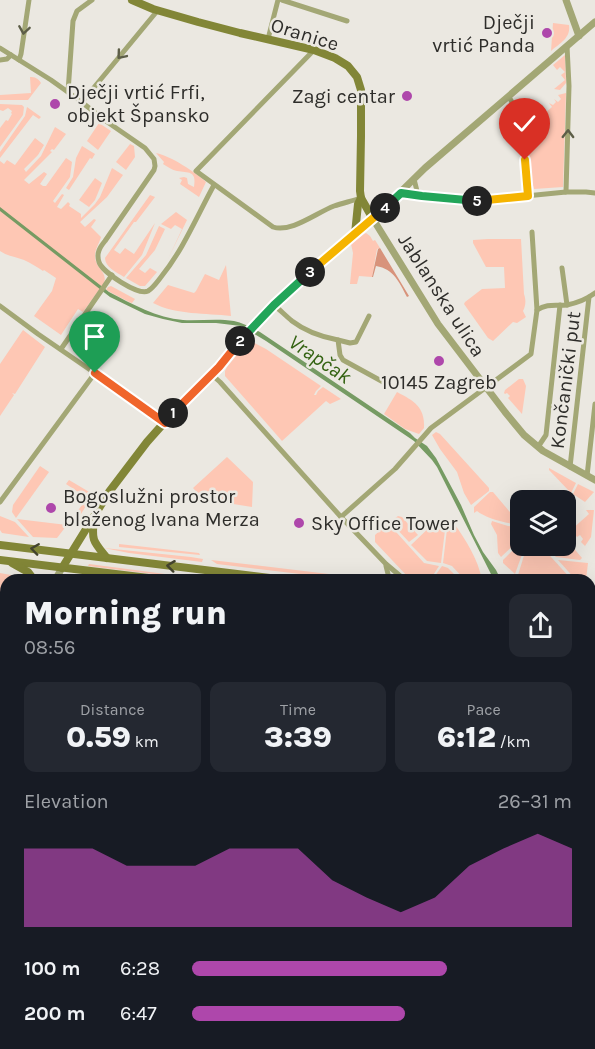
<!DOCTYPE html>
<html lang="en">
<head>
<meta charset="utf-8">
<style>
	:root { --surface:#171b24; --page:#242831; --text:#f1f3f6; --muted:#9ea1a6; --accent:#ae47ab }
	body { margin:0; font-family:Karla,sans-serif; background:var(--page); color:var(--text); height:100vh; display:flex; flex-direction:column; font-size:22px; white-space:nowrap }
	* { box-sizing:border-box; margin:0 }
	p { font-size:20px; color:var(--muted) }
	.icon { flex:none; width:33px; height:33px; fill:none; stroke:currentColor; stroke-width:2; stroke-linecap:round; stroke-linejoin:round }
	.map { position:relative; flex:1; overflow:hidden }
	.details { position:absolute; left:0px; top:574px; width:596px; height:476px; display:flex; flex-direction:column; background:var(--surface); border-radius:18px 18px 0 0; box-shadow:0 6px 24px #0002 }
	.details>* { flex:none }
	.controls { position:absolute; left:510px; top:490px; display:grid; gap:12px }
	.controls a { display:grid; place-items:center; width:66px; height:66px; border-radius:12px; background:var(--surface); box-shadow:0 6px 24px #0002; font-size:30px }
	.pin { position:absolute; display:grid; place-items:center; width:51px; height:51px; color:#fff; margin:-62px -26px; border-radius:50% 50% 50% 0; rotate:-45deg; box-shadow:0 0 6px #0007 }
	.pin .icon { rotate:45deg }
	.km { position:absolute; width:30px; height:30px; margin:-15px; border-radius:50%; background:#222; color:#fff; font-size:16px; line-height:30px; text-align:center }
	.round { display:grid; place-items:center; flex:none; width:63px; height:63px; border-radius:12px; background:var(--page) }
	.headline { display:flex; align-items:center; justify-content:space-between; height:102px; padding:0 24px }
	h1 { font-size:33px; font-weight:800; line-height:45px }
	.metrics { display:grid; grid-template-columns:repeat(3,1fr); gap:9px; height:102px; padding:6px 24px }
	.metrics div { display:grid; align-content:center; border-radius:12px; background:var(--page); text-align:center }
	.metrics b { font-size:30px; font-weight:800 }
	.metrics small { font-size:16px; font-weight:400 }
	.metrics p { font-size:16px }
	.chart { height:168px; padding:12px 24px }
	.chart p { display:flex; justify-content:space-between }
	.chart svg { width:100%; height:108px; margin-top:6px; fill:var(--accent); opacity:.7 }
	ul { padding:0 24px; list-style:none; font-size:20px }
	li { display:grid; grid-template-columns:96px 72px 1fr; align-items:center; height:45px }
	li i { height:15px; border-radius:8px; background:var(--accent) }
	.map>svg:first-child { display:block }
	.green { fill:#fec7b4 }
	.forest { fill:#d8937b }
	.water { fill:#769b63 }
	.lines { fill:none; stroke-linecap:round; stroke-linejoin:round }
	.minor { stroke:#a3a775; stroke-width:5 }
	.tertiary { stroke:#a3a775; stroke-width:7 }
	.secondary { stroke:#828637; stroke-width:8 }
	.tram { stroke:#85837f; stroke-width:1.5 }
	.oneway { stroke:#5d5e48 }
	.oneway2 { stroke:#43432d }
	.split-1-casing { stroke:#fff; stroke-width:12 }
	.split-2-casing { stroke:#fff; stroke-width:12 }
	.split-3-casing { stroke:#fff; stroke-width:12 }
	.split-4-casing { stroke:#fff; stroke-width:12 }
	.split-5-casing { stroke:#fff; stroke-width:12 }
	.split-6-casing { stroke:#fff; stroke-width:12 }
	.split-1 { stroke:#f0652b; stroke-width:8 }
	.split-2 { stroke:#f0652b; stroke-width:8 }
	.split-3 { stroke:#22a559; stroke-width:8 }
	.split-4 { stroke:#f5b400; stroke-width:8 }
	.split-5 { stroke:#22a559; stroke-width:8 }
	.split-6 { stroke:#f5b400; stroke-width:8 }
	.poi-dot { fill:#ae47ab; stroke:#ebe8e1; stroke-width:2 }
	.labels { text-anchor:middle; stroke-width:5; stroke-linejoin:round; paint-order:stroke }
	.poi-label { font-size:20px; fill:#2e2d2a; stroke:#ebe8e1; text-anchor:start }
	.street-label { font-size:20px; fill:#2e2d2a; stroke:#ebe8e1 }
	.water-label { font-size:21px; font-style:italic; fill:#336211; stroke:#ebe8e1 }
</style>
</head>
<body>
<div class="map">
<svg width="595" height="1049" viewBox="0 0 595 1049">
	<rect width="100%" height="100%" fill="#ebe8e1"/>
	<g class="green">
		<path d="M553,23L569,25C571,38 560,43 551,51Z"/>
		<path d="M565,55L566,83L560,90L554,89L565,80L561,75L565,72L560,67L557,70L553,65Z"/>
		<path d="M30,77C35,77 38,78 41,83L28,100H0V95L31,93Z"/>
		<path d="M566,93L563,187L534,189L531,178L527,123H525C524,115 518,108 518,101L522,99L526,102L523,105L524,108L523,109L525,112L528,110L531,113L533,110L539,118L542,116L539,111L543,115L552,107L549,103L553,105L556,102L554,99L558,102L561,99L558,95Z"/>
		<path d="M0,104L22,105L24,107L23,115L0,147V128L6,120L8,121L12,114L11,113L12,111L8,108L3,111L0,110Z"/>
		<path d="M27,107L41,117L39,119L33,115L0,158V152L25,116Z"/>
		<path d="M99,123L111,131L98,150L87,141Z"/>
		<path d="M55,127L66,134L54,150L52,149L50,151L52,152L24,180L29,184L44,172L47,174L40,184L43,186H46L66,158L72,162L70,177L53,201L55,203L62,194L64,195L57,207L61,209L68,202L70,204L69,206L81,214V218L95,204L100,197L112,168L123,175L107,197L80,222L85,227L94,219L96,220L91,227L101,237C99,244 95,249 95,256C95,269 108,271 104,283L83,312L78,309L61,335L34,316L52,291L56,278L44,270L43,271C37,267 31,263 24,260C16,257 7,256 0,251V161L4,164L7,160L15,165L35,138L44,145L38,155L24,169L26,172L41,156Z"/>
		<path d="M130,144L134,146L135,157L126,170L116,162Z"/>
		<path d="M82,146L95,154L92,159L90,158L69,190L66,188L73,177L76,158Z"/>
		<path d="M156,153C171,156 195,172 206,182L199,197L180,184L182,180L179,178L184,177L187,178L188,184L194,187C197,170 188,173 177,171C172,170 168,167 163,164L164,162Z"/>
		<path d="M95,178L102,183L95,200L89,207L79,200Z"/>
		<path d="M150,195L155,197L136,222H134L114,250L120,254L125,248L134,254L155,223L142,255L124,277C116,272 105,267 105,258Z"/>
		<path d="M176,212L187,220L168,259L182,229L175,225L171,229L161,224Z"/>
		<path d="M159,226L165,229L155,250L139,269L145,273L150,268L157,272L145,286H140L126,278L146,255Z"/>
		<path d="M366,233L370,236L373,241L375,240L380,248L377,249L372,277L359,276L357,284H350L353,253L351,244L364,234Z"/>
		<path d="M488,239H521L524,294C526,300 526,305 523,311L526,317L517,323L513,322L493,341L488,338L464,304L465,302L482,289L505,288L504,267H486L473,243V240Z"/>
		<path d="M226,265L231,316C206,313 176,315 153,303L168,285L194,293L196,291L205,274L219,280Z"/>
		<path d="M111,286L135,299L132,303L129,302L106,290L108,287Z"/>
		<path d="M23,330L45,347L15,394L12,393L14,395L0,416V364Z"/>
		<path d="M249,340L266,349L321,386L316,391L314,395H316L318,391L323,387L341,399L330,404L326,401L282,441L225,376V371L227,367Z"/>
		<path d="M519,379H523L526,386L522,414L508,398L510,396L507,393L505,394L504,393L505,390Z"/>
		<path d="M397,392C414,401 425,407 424,428L419,434L405,429L384,414Z"/>
		<path d="M436,432L440,434L489,488V491L471,505L464,493L457,472L440,449L432,435Z"/>
		<path d="M227,457L253,482L252,507L227,503L205,501L193,488Z"/>
		<path d="M40,466L49,472L16,518L12,512L13,505Z"/>
		<path d="M549,468L576,483L571,493L549,470Z"/>
		<path d="M69,480L91,493L92,496L81,514L69,523L87,498L66,484Z"/>
		<path d="M578,484L594,492L585,502L573,494Z"/>
		<path d="M490,492H493L520,524C510,525 485,518 477,511L474,513V507Z"/>
		<path d="M586,510H594L591,537L585,546L581,542L583,539L580,535L577,537L571,530L589,514Z"/>
		<path d="M0,516L15,522L29,537L2,533L0,530Z"/>
		<path d="M398,516L402,517L418,535L409,542L393,525L394,519Z"/>
		<path d="M17,519L67,525L57,538L33,537Z"/>
		<path d="M492,521L508,526L520,527V539L501,557L498,553L497,535L491,524Z"/>
		<path d="M435,522H439L442,525V529L445,530L441,563L427,561L411,545Z"/>
		<path d="M453,522C466,540 478,559 482,580H465L452,566L443,563L447,529Z"/>
		<path d="M388,523L424,563L439,566L430,580H414L408,577L375,542V535Z"/>
		<path d="M566,539L582,558L580,560L556,557L549,550L554,546H566Z"/>
		<path d="M520,543V546H525L515,574L503,563V560Z"/>
		<path d="M119,544L199,553L200,555L119,547Z"/>
		<path d="M527,546H541L572,580H561L518,575Z"/>
		<path d="M104,548L191,557L203,559L202,562L129,553Z"/>
		<path d="M211,560L379,580H351L217,564Z"/>
		<path d="M558,560L588,563L586,580H576Z"/>
		<path d="M89,564L211,580H218L161,575L88,566Z"/>
		<path d="M442,566L448,568L460,580H432Z"/>
		<path d="M0,573L11,575L28,580H6V641L0,648Z"/>
		<path d="M590,645L595,646V757L590,746Z"/>
		<path d="M595,982V1011H590V984Z"/>
	</g>
	<path class="forest" d="M380,248L409,296L407,297C399,282 394,269 376,266L373,277H372L378,249Z"/>
	<path class="water" d="M0,207L109,292C132,304 157,318 183,320C200,321 217,318 234,321C243,323 252,328 260,332L410,433L415,438L427,446L436,458L461,505L474,535L483,552L496,570L501,580H494L437,467L432,460L414,441L266,341L241,326L216,323H182L163,319L145,314L110,297L0,211Z"/>
	<g class="lines">
		<g class="minor">
			<path d="M282,0L347,21"/>
			<path d="M268,39L278,0"/>
			<path d="M0,48L51,80L79,100L103,119L145,148L154,159L155,166L154,170L105,241C100,247 96,253 99,262C102,272 138,296 148,291C153,288 157,282 161,277C183,250 197,216 214,185"/>
			<path d="M314,50L196,171L273,227C291,233 316,213 334,206C343,203 352,201 361,198"/>
			<path d="M0,60L7,59L11,55"/>
			<path d="M19,60L21,54L29,0"/>
			<path d="M68,92L73,21L77,11L92,0"/>
			<path d="M509,97L522,120L528,196"/>
			<path d="M82,102L158,10"/>
			<path d="M414,179L417,191L422,196"/>
			<path d="M566,192L569,86L567,46"/>
			<path d="M401,193L411,195L476,201L566,192H586L595,193"/>
			<path d="M562,268L567,305"/>
			<path d="M274,305C280,310 286,316 292,321C305,331 322,337 338,340L340,355L343,360L385,383"/>
			<path d="M0,306L38,334L102,378L165,423"/>
			<path d="M537,310C547,303 556,306 567,305C577,303 587,299 595,293"/>
			<path d="M338,340L350,343L356,342L369,316"/>
			<path d="M61,349L112,275"/>
			<path d="M211,374L220,382L341,517L386,564L405,580"/>
			<path d="M538,447L546,435L560,305"/>
			<path d="M570,467L589,297"/>
			<path d="M587,476L595,404"/>
			<path d="M0,502L95,373"/>
			<path d="M341,517L395,469L431,428L531,354L537,310L532,232"/>
			<path d="M386,566L388,574L386,580"/>
			<path d="M0,747L6,750"/>
			<path d="M590,825L595,819"/>
			<path d="M0,835L6,822"/>
			<path d="M153,1044L158,1049"/>
			<path d="M30,1046L54,1049"/>
			<path d="M248,1049L253,1044"/>
		</g>
		<g class="tertiary">
			<path d="M566,0L579,36"/>
			<path d="M595,22L425,168L373,219L438,324L505,412L524,435L543,451L595,480"/>
			<path d="M55,580L62,568"/>
			<path d="M0,686L6,675"/>
			<path d="M590,922L595,919"/>
			<path d="M0,977L6,978"/>
			<path d="M0,998L6,999"/>
			<path d="M331,1044L364,1049"/>
			<path d="M480,1044L510,1049"/>
			<path d="M462,1049L467,1044"/>
		</g>
		<g class="secondary">
			<path d="M355,234L358,204L361,198"/>
			<path d="M94,520C91,541 94,542 107,558"/>
			<path d="M0,545L286,580"/>
			<path d="M0,560L165,580"/>
			<path d="M12,563L28,572L34,580"/>
			<path d="M62,568L109,492L147,442L171,415L219,367L274,305L296,283L373,219L361,198L360,191L361,136V90L357,77L348,66L335,58L314,50L240,33L198,22L153,9L132,0"/>
			<path d="M590,618L595,619"/>
			<path d="M590,633L595,634"/>
		</g>
		<g class="tram">
			<path d="M0,984L6,985"/>
			<path d="M391,1044L421,1048"/>
			<path d="M413,1044L451,1049"/>
		</g>
	</g>
	<defs><path id="oneway-chevron" d="M-2-3.5L2.5 0L-2 3.5" fill="none" stroke-width="1.6" stroke-linecap="round" stroke-linejoin="round" transform="scale(1.5)"/></defs>
	<g class="oneway">
		<use href="#oneway-chevron" transform="translate(24 30) rotate(99)"/>
		<use href="#oneway-chevron" transform="translate(121 55) rotate(130)"/>
		<use href="#oneway-chevron" transform="translate(568 134) rotate(-89)"/>
	</g>
	<g class="oneway2">
		<use href="#oneway-chevron" transform="translate(35 549) rotate(-172)"/>
		<use href="#oneway-chevron" transform="translate(171 566) rotate(-173)"/>
	</g>
	<g class="lines">
		<g class="split-1-casing">
			<path id="split-1" d="M95,373L165,423L173,413"/>
		</g>
		<g class="split-2-casing">
			<path id="split-2" d="M173,413L219,367L240,341"/>
		</g>
		<g class="split-3-casing">
			<path id="split-3" d="M240,341L274,305L310,272"/>
		</g>
		<g class="split-4-casing">
			<path id="split-4" d="M310,272L385,208"/>
		</g>
		<g class="split-5-casing">
			<path id="split-5" d="M385,208L401,193L422,196L477,201"/>
		</g>
		<g class="split-6-casing">
			<path id="split-6" d="M477,201L528,196L525,160"/>
		</g>
		<use href="#split-1" class="split-1"/>
		<use href="#split-2" class="split-2"/>
		<use href="#split-3" class="split-3"/>
		<use href="#split-4" class="split-4"/>
		<use href="#split-5" class="split-5"/>
		<use href="#split-6" class="split-6"/>
	</g>
	<g class="poi-dot">
		<circle cx="547" cy="33" r="6"/>
		<circle cx="407" cy="96" r="6"/>
		<circle cx="55" cy="104" r="6"/>
		<circle cx="439" cy="361" r="6"/>
		<circle cx="51" cy="508" r="6"/>
		<circle cx="299" cy="523" r="6"/>
	</g>
	<g class="labels">
		<g class="poi-label">
			<text x="535" y="29" text-anchor="end">Dječji<tspan x="535" dy="23">vrtić Panda</tspan></text>
			<text x="67" y="99">Dječji vrtić Frfi,<tspan x="67" dy="23">objekt Špansko</tspan></text>
			<text x="395" y="103" text-anchor="end">Zagi centar</text>
			<text x="439" y="389" text-anchor="middle">10145 Zagreb</text>
			<text x="63" y="503">Bogoslužni prostor<tspan x="63" dy="23">blaženog Ivana Merza</tspan></text>
			<text x="311" y="530">Sky Office Tower</text>
		</g>
		<g class="street-label">
			<text transform="translate(305 34) rotate(17)" y="7">Oranice</text>
			<text transform="translate(442 295) rotate(57)" y="7">Jablanska ulica</text>
			<text transform="translate(565 380) rotate(-83)" y="7">Končanički put</text>
		</g>
		<g class="water-label">
			<text transform="translate(320 359) rotate(34)" y="7">Vrapčak</text>
		</g>
	</g>
</svg>
<div class="controls">
<a><svg class="icon" aria-label="layers" viewBox="0 0 24 24"><path d="M12 4l9 5-9 5-9-5zM3 14l9 5 9-5"/></svg></a>
</div>
<div class="pin" style="left:95px;top:373px;background:#1e9e55"><svg class="icon" aria-label="arrive" viewBox="0 0 24 24"><path d="M6 21V4h12l-3 4 3 4H6"/></svg></div>
<div class="pin" style="left:525px;top:160px;background:#d93025"><svg class="icon" aria-label="check" viewBox="0 0 24 24"><path d="M5 12l5 5 9-10"/></svg></div>
<b class="km" style="left:173px;top:413px">1</b>
<b class="km" style="left:240px;top:341px">2</b>
<b class="km" style="left:310px;top:272px">3</b>
<b class="km" style="left:385px;top:208px">4</b>
<b class="km" style="left:477px;top:201px">5</b>
<section class="details">
<div class="headline"><div><h1>Morning run</h1><p>08:56</p></div><a class="round"><svg class="icon" aria-label="share" viewBox="0 0 24 24"><path d="M12 15V3M7 8l5-5 5 5M5 13v7h14v-7"/></svg></a></div>
<div class="metrics">
<div><p>Distance</p><b>0.59<small> km</small></b></div>
<div><p>Time</p><b>3:39</b></div>
<div><p>Pace</p><b>6:12<small> /km</small></b></div>
</div>
<div class="chart"><p><span>Elevation</span>26–31 m</p>
<svg viewBox="0 0 160 44" preserveAspectRatio="none"><path d="M0 44V12L10 12L20 12L30 19L40 19L50 19L60 12L70 12L80 12L90 25L100 32L110 38L120 32L130 19L140 12L150 6L160 12V44z"/></svg>
</div>
<ul>
<li><b>100 m</b>6:28<i style="width:67%"></i></li>
<li><b>200 m</b>6:47<i style="width:56%"></i></li>
</ul>
</section>
</div>
</body>
</html>
